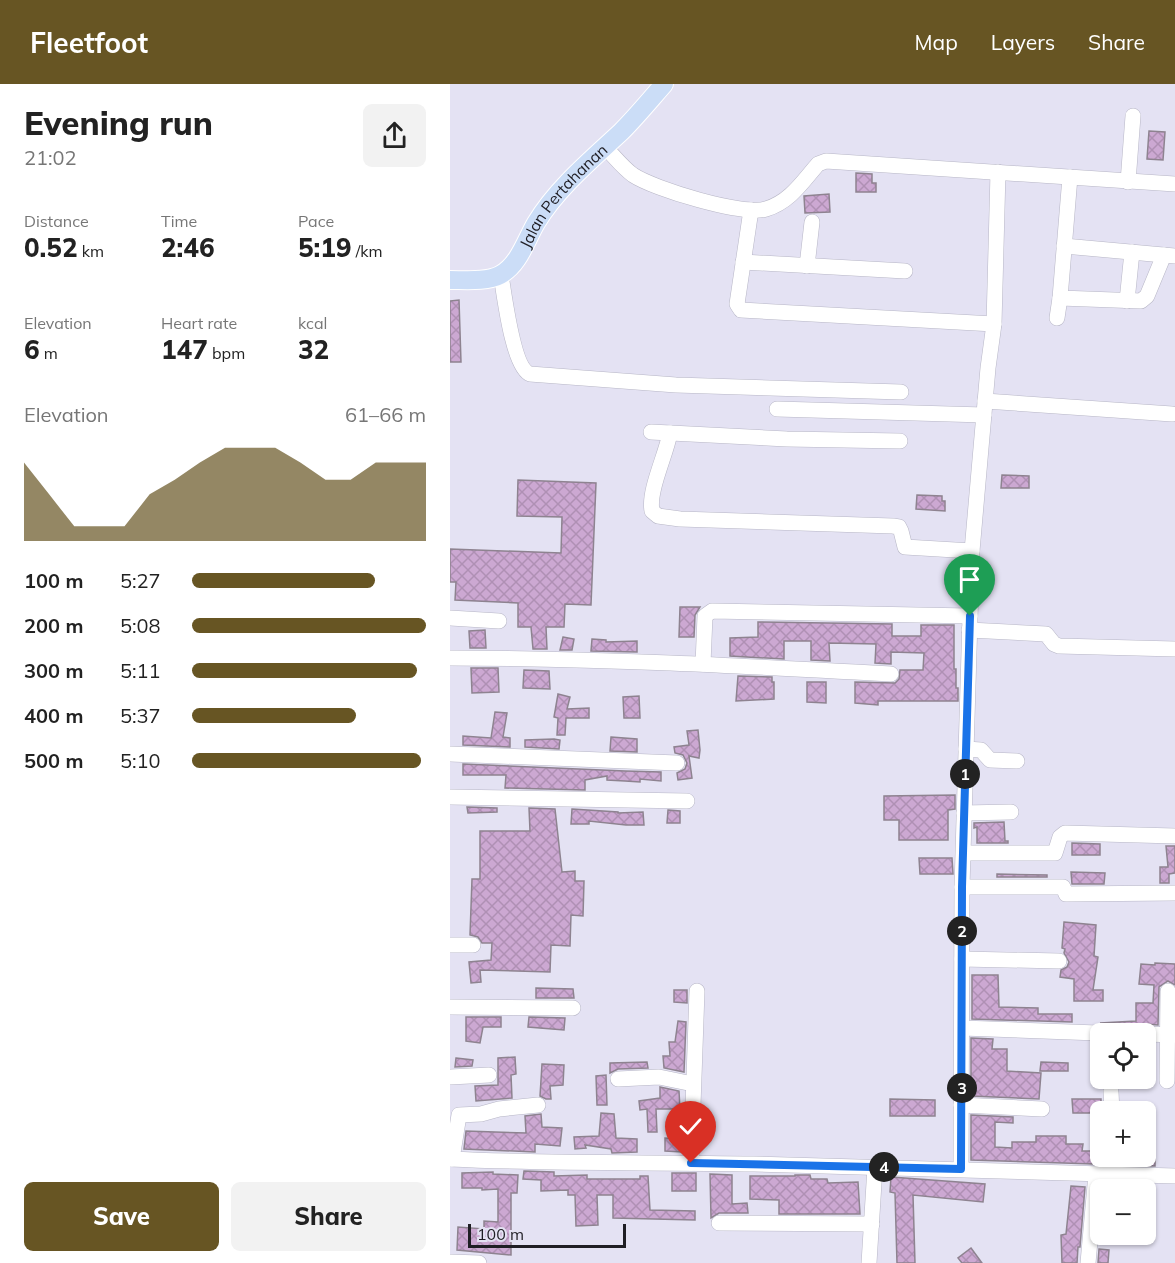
<!DOCTYPE html>
<html lang="en">
<head>
<meta charset="utf-8">
<style>
	:root { --surface:#fff; --page:#f2f2f2; --text:#222; --muted:#767676; --accent:#675523 }
	body { margin:0; font-family:Mulish,sans-serif; background:var(--page); color:var(--text); height:100vh; display:flex; flex-direction:column; font-size:22px; white-space:nowrap }
	* { box-sizing:border-box; margin:0 }
	p { font-size:20px; color:var(--muted) }
	.icon { flex:none; width:33px; height:33px; fill:none; stroke:currentColor; stroke-width:2; stroke-linecap:round; stroke-linejoin:round }
	.map { position:relative; flex:1; overflow:hidden }
	.panel { display:flex; flex-direction:column; background:var(--surface); width:450px }
	.panel>* { flex:none }
	.tools { position:absolute; left:640px; top:939px; display:grid; gap:12px }
	.tools a { display:grid; place-items:center; width:66px; height:66px; border-radius:9px; background:var(--surface); box-shadow:0 2px 4px #0004; font-size:30px }
	.scale { position:absolute; left:18px; bottom:15px; width:158px; box-sizing:border-box; padding-left:6px; border:3px solid #1f1e24; border-top:0; font-size:16px; line-height:21px; white-space:nowrap; color:#1f1e24; -webkit-text-stroke:4px #e4e2f3; paint-order:stroke }
	.pin { position:absolute; display:grid; place-items:center; width:51px; height:51px; color:#fff; margin:-62px -26px; border-radius:50% 50% 50% 0; rotate:-45deg; box-shadow:0 0 6px #0007 }
	.pin .icon { rotate:45deg }
	.km { position:absolute; width:30px; height:30px; margin:-15px; border-radius:50%; background:#222; color:#fff; font-size:16px; line-height:30px; text-align:center }
	.round { display:grid; place-items:center; flex:none; width:63px; height:63px; border-radius:9px; background:var(--page) }
	.summary { display:flex; align-items:center; justify-content:space-between; height:102px; padding:0 24px }
	h1 { font-size:33px; font-weight:800; line-height:45px }
	.stats { display:grid; grid-template-columns:repeat(3,1fr); gap:9px; height:102px; padding:6px 24px }
	.stats div { display:grid; align-content:center }
	.stats b { font-size:26px; font-weight:800 }
	.stats small { font-size:16px; font-weight:400 }
	.stats p { font-size:16px }
	.chart { height:168px; padding:12px 24px }
	.chart p { display:flex; justify-content:space-between }
	.chart svg { width:100%; height:108px; margin-top:6px; fill:var(--accent); opacity:.7 }
	.button { display:flex; gap:12px; margin-top:auto; padding:12px 24px }
	.button a { flex:1; height:69px; border-radius:9px; background:var(--accent); color:#fff; font-size:24px; font-weight:800; line-height:69px; text-align:center }
	.button a+a { background:var(--page); color:var(--text) }
	ul { padding:0 24px; list-style:none; font-size:20px }
	li { display:grid; grid-template-columns:96px 72px 1fr; align-items:center; height:45px }
	li i { height:15px; border-radius:8px; background:var(--accent) }
	header { display:flex; align-items:center; gap:36px; box-sizing:border-box; height:84px; padding:0 30px; background:var(--accent); color:#fff }
	header strong { font-size:28px }
	nav { display:flex; gap:33px; margin-inline-start:auto; font-size:21px }
	main { display:flex; flex:1; min-height:0 }
	.map>svg:first-child { display:block }
	.building { fill:url(#building-cross-hatch); stroke:#8e8390; stroke-width:1.5 }
	.lines { fill:none; stroke-linecap:round; stroke-linejoin:round }
	.minor-casing { stroke:#b7b6c6; stroke-width:16 }
	.major-casing { stroke:#fff; stroke-width:20 }
	.minor { stroke:#fff; stroke-width:15 }
	.major { stroke:#cbddf7; stroke-width:18 }
	.route-casing { stroke:#fff; stroke-width:12 }
	.route { stroke:#1a73e8; stroke-width:8 }
	.labels { text-anchor:middle; stroke-width:4.5; stroke-linejoin:round; paint-order:stroke }
	.street-label { font-size:16px; fill:#1f1e24; stroke:#e4e2f3 }
</style>
</head>
<body>
<header>
<strong>Fleetfoot</strong>
<nav><a>Map</a><a>Layers</a><a>Share</a></nav>
</header>
<main>
<section class="panel">
<div class="summary"><div><h1>Evening run</h1><p>21:02</p></div><a class="round"><svg class="icon" aria-label="share" viewBox="0 0 24 24"><path d="M12 15V3M7 8l5-5 5 5M5 13v7h14v-7"/></svg></a></div>
<div class="stats">
<div><p>Distance</p><b>0.52<small> km</small></b></div>
<div><p>Time</p><b>2:46</b></div>
<div><p>Pace</p><b>5:19<small> /km</small></b></div>
</div>
<div class="stats">
<div><p>Elevation</p><b>6<small> m</small></b></div>
<div><p>Heart rate</p><b>147<small> bpm</small></b></div>
<div><p>kcal</p><b>32</b></div>
</div>
<div class="chart"><p><span>Elevation</span>61–66 m</p>
<svg viewBox="0 0 160 44" preserveAspectRatio="none"><path d="M0 44V12L10 25L20 38L30 38L40 38L50 25L60 19L70 12L80 6L90 6L100 6L110 12L120 19L130 19L140 12L150 12L160 12V44z"/></svg>
</div>
<ul>
<li><b>100 m</b>5:27<i style="width:78%"></i></li>
<li><b>200 m</b>5:08<i style="width:100%"></i></li>
<li><b>300 m</b>5:11<i style="width:96%"></i></li>
<li><b>400 m</b>5:37<i style="width:70%"></i></li>
<li><b>500 m</b>5:10<i style="width:98%"></i></li>
</ul>
<div class="button"><a>Save</a><a>Share</a></div>
</section>
<div class="map">
<svg width="725" height="1179" viewBox="0 0 725 1179">
	<defs>
		<pattern id="building-cross-hatch" width="8" height="8" patternUnits="userSpaceOnUse" patternTransform="scale(1.5)"><rect width="8" height="8" fill="#cca8d2"/><path d="M0 0l8 8M0 8l8-8" fill="none" stroke="#af90b4"/></pattern>
	</defs>
	<rect width="100%" height="100%" fill="#e4e2f3"/>
	<g class="building">
		<path d="M699,47L715,48L713,76L697,75Z"/>
		<path d="M406,89L422,90V99H426V108H406Z"/>
		<path d="M379,110L380,128L355,129L354,112Z"/>
		<path d="M9,216L11,278H0V217Z"/>
		<path d="M552,391L579,392V404H551Z"/>
		<path d="M68,396L146,399L141,521L115,520L114,543H96L97,565H83L81,543H68V519L5,516L6,498H0V465L111,469L112,433L67,432Z"/>
		<path d="M467,411L492,412V417H495V427L466,425Z"/>
		<path d="M230,523H250L245,531L244,553H229Z"/>
		<path d="M308,538L442,540V552H471V541H504V585H506V604H508V617H428V621L405,619V598L445,599L449,595L450,586H473L474,569L441,568V580L425,579L426,560L379,559L380,577L361,576V557H334V575L280,572V554L308,553Z"/>
		<path d="M35,546L36,564H20L19,547Z"/>
		<path d="M113,553L124,555L122,566H110Z"/>
		<path d="M142,555L156,556V558L187,557V568L141,567Z"/>
		<path d="M21,584H48L49,608L22,609Z"/>
		<path d="M74,586L99,587L100,605L73,604Z"/>
		<path d="M288,592L322,593V598H324V615L286,617Z"/>
		<path d="M357,598H376V619L357,618Z"/>
		<path d="M108,610L120,613L117,625L139,624V634H116L115,651H107L108,634L104,633Z"/>
		<path d="M189,612L190,634H174L173,613Z"/>
		<path d="M45,628L57,629L53,653L60,654V663L13,661V652L41,654Z"/>
		<path d="M248,646L250,666L249,674L239,672L242,694L228,696L227,689L235,685L237,679L233,671L225,669L224,663L239,661L237,647Z"/>
		<path d="M161,653L187,655V668L160,667Z"/>
		<path d="M104,655L110,656L109,665L75,663V656Z"/>
		<path d="M13,680L175,687L211,688V697L190,695V698L175,697L157,696V692L135,696V706L55,704L56,691H13Z"/>
		<path d="M505,711V725L498,726V756H449V736H434V712Z"/>
		<path d="M17,723L47,724V728L18,729Z"/>
		<path d="M79,724L105,725L112,788L125,787V797H134L133,832L121,831L120,862L101,861L100,888L30,886L31,898L21,899L19,878L41,876L42,859H32L28,853L20,851L22,795H30V747H80Z"/>
		<path d="M122,725L168,728V729L193,728L194,741H176L139,737V740H121Z"/>
		<path d="M218,726L230,727V739H217Z"/>
		<path d="M554,738L555,757H558V759H527V743L524,744V739Z"/>
		<path d="M622,759L650,760V771H622Z"/>
		<path d="M716,762H725V789L719,790V799H710V783H718Z"/>
		<path d="M469,774H502L503,790H470Z"/>
		<path d="M621,788L655,789L654,800H622Z"/>
		<path d="M547,790L597,791V793H547Z"/>
		<path d="M614,838L646,841L644,872L648,873L643,906H653V917H624V895L610,893L611,886L617,883L619,878L614,869L615,865L612,864Z"/>
		<path d="M705,879L725,880V901L718,897L709,903L708,941L696,940L688,945H683L676,940L650,939L686,937V919H703L704,901L689,900L691,880L705,881Z"/>
		<path d="M522,891H548L549,923L588,924V930H622V938L522,935Z"/>
		<path d="M86,904L123,905L124,914H86Z"/>
		<path d="M224,906H237V919L224,918Z"/>
		<path d="M16,933H51V943H33L30,959L16,957Z"/>
		<path d="M79,933L115,934L114,946L78,943Z"/>
		<path d="M228,937L236,938L234,988L214,984L213,972H220L219,958H225Z"/>
		<path d="M521,954L543,955L542,965H557V987L591,989L589,1015L521,1012Z"/>
		<path d="M65,973L66,990L61,991L62,1014L26,1017L25,1002L48,1001V974Z"/>
		<path d="M6,974L23,976L22,982L5,983Z"/>
		<path d="M197,978L198,984L168,985L160,989V979Z"/>
		<path d="M591,978L618,979V987H590Z"/>
		<path d="M92,980L114,981L113,1001L100,1002L101,1015H96L90,1012Z"/>
		<path d="M156,991L157,1021H147L146,992Z"/>
		<path d="M210,1003L229,1007L230,1025H206L207,1048H198L197,1025L190,1026L189,1017L210,1014Z"/>
		<path d="M440,1015L485,1016V1032H440Z"/>
		<path d="M622,1015H651V1029H623Z"/>
		<path d="M151,1029L164,1030L166,1054L187,1055V1068L162,1069L161,1065L135,1061L136,1064L125,1065L124,1053L149,1052Z"/>
		<path d="M91,1030L92,1043L112,1044L110,1062L85,1060V1068L14,1065L16,1047L76,1049L75,1032Z"/>
		<path d="M233,1031L232,1068L215,1067V1054L230,1055L226,1032Z"/>
		<path d="M521,1031L563,1033V1039L545,1038V1063L562,1064V1058H586V1052H616V1060H633L632,1067H643L644,1080L521,1076Z"/>
		<path d="M696,1068H705V1082L682,1081V1072H696Z"/>
		<path d="M74,1087L104,1088V1092L137,1091V1095H190V1092H198L200,1126L245,1127V1136L163,1134V1111H147L148,1141L126,1142L125,1111H118V1106L91,1107V1096L73,1095Z"/>
		<path d="M43,1088V1090L68,1091L67,1109H61V1171L7,1166L8,1143L34,1145V1137L48,1138V1105L32,1106V1104H12V1089Z"/>
		<rect x="222" y="1089" width="24" height="18"/>
		<path d="M260,1090L282,1091V1120L297,1119L298,1129H269L261,1134Z"/>
		<path d="M345,1091H360L361,1095H377L378,1099L408,1098L410,1130H329V1116L300,1115V1092H345Z"/>
		<path d="M441,1093L535,1100L533,1118L463,1111L465,1179H447L445,1109L440,1108Z"/>
		<path d="M621,1102L635,1103L630,1163H628L627,1179H612L611,1151L616,1150Z"/>
		<path d="M521,1164L532,1179H512L508,1174Z"/>
		<path d="M649,1165L659,1166L658,1179H648Z"/>
	</g>
	<g class="lines">
		<g class="minor-casing">
			<g id="minor">
				<path d="M154,62C163,71 173,84 183,91C204,105 293,132 316,125C340,118 353,97 368,80L376,77L725,100"/>
				<path d="M620,93L610,214L691,217L697,212L714,171"/>
				<path d="M678,98L683,32"/>
				<path d="M301,126L287,220L291,226L544,240"/>
				<path d="M614,162L725,172"/>
				<path d="M293,178L455,187"/>
				<path d="M357,182L362,138"/>
				<path d="M51,191C54,209 63,284 80,290L226,301L451,308"/>
				<path d="M677,217L682,168"/>
				<path d="M607,234L610,214"/>
				<path d="M535,317L722,330"/>
				<path d="M327,325L534,331"/>
				<path d="M201,348L337,355L450,357"/>
				<path d="M220,349C216,371 198,407 202,427L208,432L230,435L443,442L449,443L451,447L455,463L522,467"/>
				<path d="M0,534L49,537"/>
				<path d="M519,546L596,550L604,560L609,562L725,565"/>
				<path d="M0,574C147,574 294,582 441,590"/>
				<path d="M253,580L255,532L262,527L520,532"/>
				<path d="M516,665L531,666L540,676L567,677"/>
				<path d="M0,670L227,679"/>
				<path d="M0,713L237,717"/>
				<path d="M514,729L561,728"/>
				<path d="M514,769H605L610,753L615,749L725,752"/>
				<path d="M512,803H613L616,810L725,809"/>
				<path d="M0,861H23"/>
				<path d="M512,875L609,877"/>
				<path d="M0,923L123,924"/>
				<path d="M512,944L675,950"/>
				<path d="M696,950L725,951"/>
				<path d="M0,993L39,991"/>
				<path d="M168,995L209,993L243,1000"/>
				<path d="M717,997L718,907"/>
				<path d="M661,1008L662,1028"/>
				<path d="M511,1021L592,1025"/>
				<path d="M0,1075C101,1080 202,1078 304,1080C444,1083 585,1089 725,1092"/>
				<path d="M2,1075L9,1031L31,1030L49,1025L88,1021"/>
				<path d="M241,1079L247,907"/>
				<path d="M511,1085L512,803L522,467L538,284L544,240L548,88"/>
				<path d="M659,1091L661,1072"/>
				<path d="M269,1139L422,1140"/>
				<path d="M0,1178L29,1179"/>
				<path d="M419,1179L425,1083"/>
				<path d="M638,1179L646,1090"/>
			</g>
		</g>
		<g class="major-casing">
			<g id="major">
				<path id="s1" d="M0,196C15,196 37,198 50,191C69,181 76,156 86,139C107,104 142,75 171,48C186,33 200,16 214,0"/>
			</g>
		</g>
		<use href="#minor" class="minor"/>
		<use href="#major" class="major"/>
	</g>
	<g class="lines">
		<g class="route-casing">
			<path id="route" d="M241,1079L511,1085L512,803L520,532"/>
		</g>
		<use href="#route" class="route"/>
	</g>
	<g class="labels">
		<g class="street-label">
			<text dy="6" stroke="none"><textPath href="#s1" startOffset="153">Jalan Pertahanan</textPath></text>
		</g>
	</g>
</svg>
<div class="tools">
<a><svg class="icon" aria-label="locate" viewBox="0 0 24 24"><circle cx="12" cy="12" r="6"/><path d="M12 2v4M12 18v4M2 12h4M18 12h4"/></svg></a>
<a>+</a>
<a>−</a>
</div>
<div class="scale">100 m</div>
<div class="pin" style="left:520px;top:532px;background:#1e9e55"><svg class="icon" aria-label="arrive" viewBox="0 0 24 24"><path d="M6 21V4h12l-3 4 3 4H6"/></svg></div>
<div class="pin" style="left:241px;top:1079px;background:#d93025"><svg class="icon" aria-label="check" viewBox="0 0 24 24"><path d="M5 12l5 5 9-10"/></svg></div>
<b class="km" style="left:515px;top:690px">1</b>
<b class="km" style="left:512px;top:847px">2</b>
<b class="km" style="left:512px;top:1004px">3</b>
<b class="km" style="left:434px;top:1083px">4</b>
</div>
</main>
</body>
</html>
